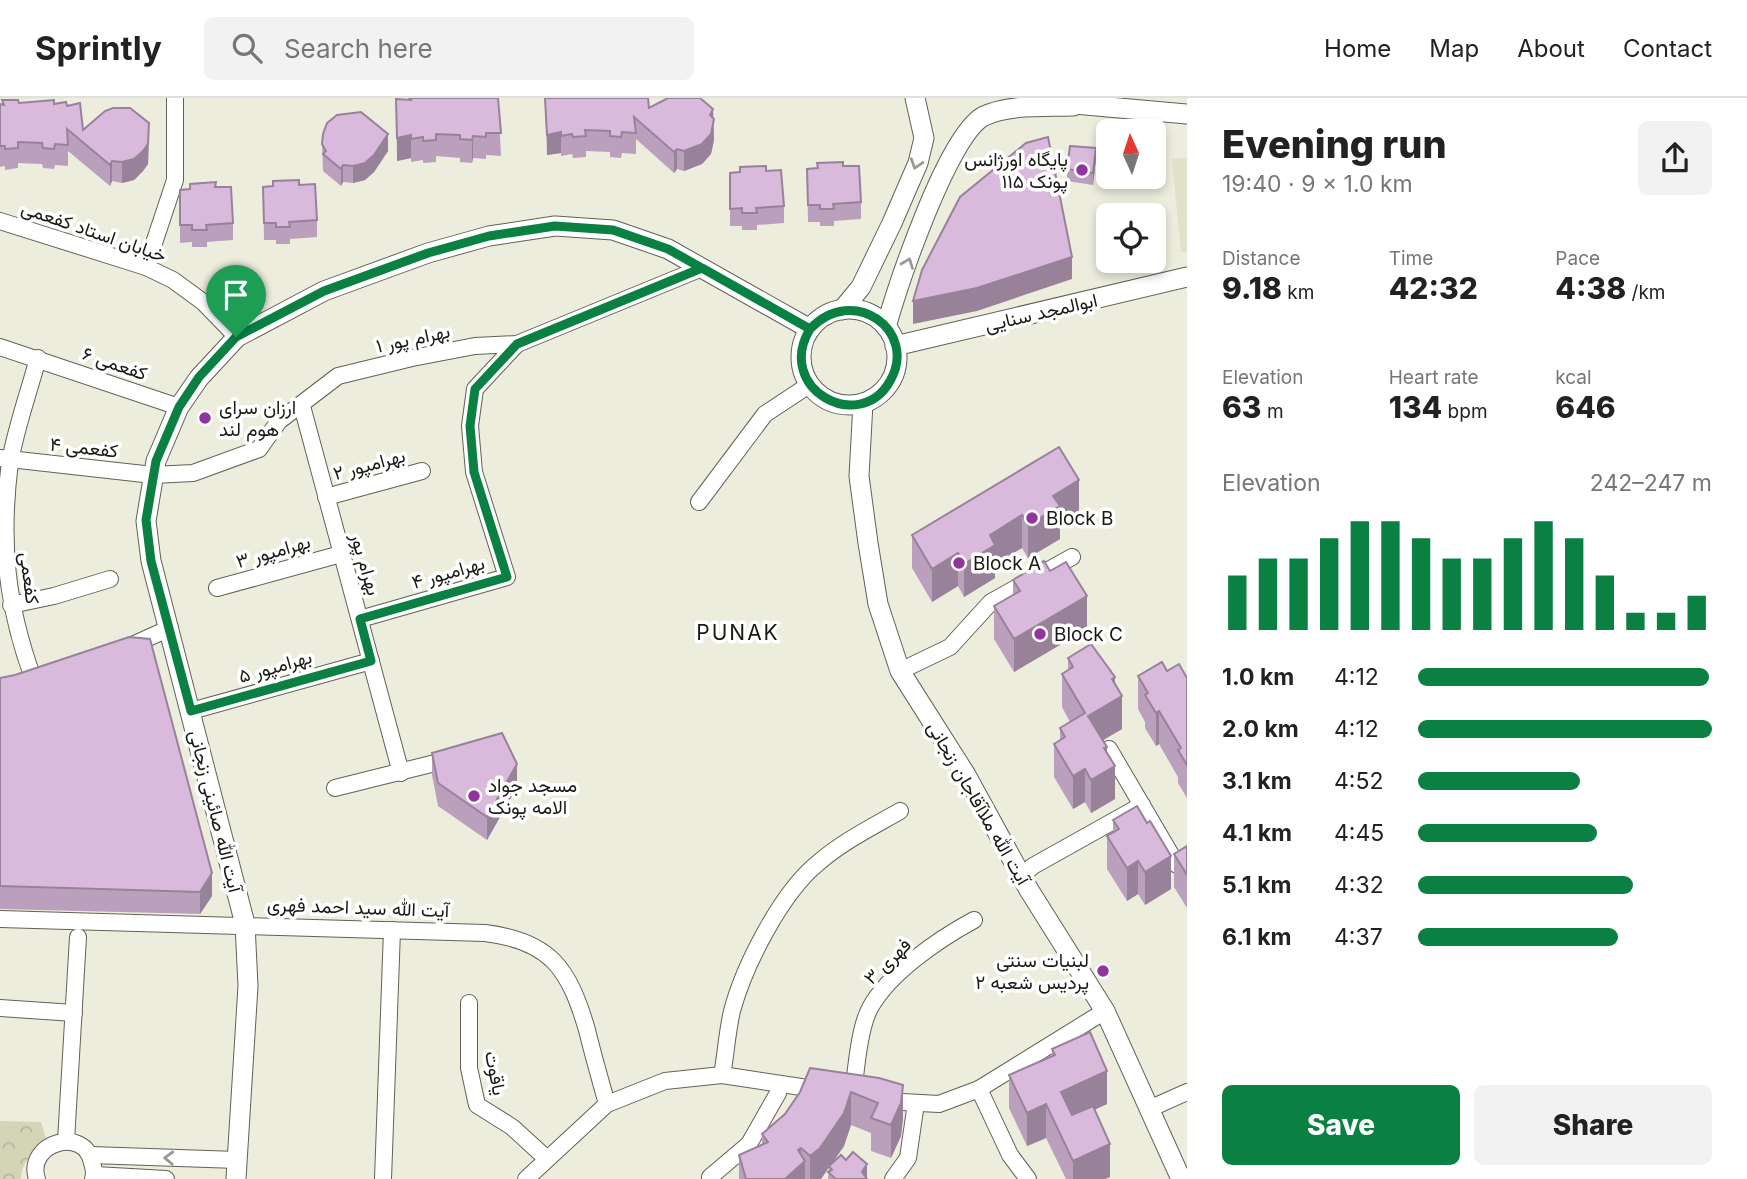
<!DOCTYPE html>
<html lang="en">
<head>
<meta charset="utf-8">
<style>
	:root { --surface:#fff; --page:#f2f2f2; --text:#222; --muted:#767676; --line:#e0e0e0; --accent:#0b8043 }
	body { margin:0; font-family:Inter,Vazirmatn,sans-serif; background:var(--page); color:var(--text); height:100vh; display:flex; flex-direction:column; font-size:26px; white-space:nowrap }
	* { box-sizing:border-box; margin:0 }
	p { font-size:23px; color:var(--muted) }
	.icon { flex:none; width:38px; height:38px; fill:none; stroke:currentColor; stroke-width:2; stroke-linecap:round; stroke-linejoin:round }
	.map { position:relative; flex:1; overflow:hidden }
	.drawer { display:flex; flex-direction:column; background:var(--surface); width:560px }
	.drawer>* { flex:none }
	.needle { width:46px; rotate:357deg }
	.controls { position:absolute; left:1096px; top:21px; display:grid; gap:14px }
	.controls a { display:grid; place-items:center; width:70px; height:70px; border-radius:10px; background:var(--surface); box-shadow:0 4px 10px #0003; font-size:35px }
	.pin { position:absolute; display:grid; place-items:center; width:60px; height:60px; color:#fff; margin:-72px -30px; border-radius:50% 50% 50% 0; rotate:-45deg; box-shadow:0 0 7px #0007 }
	.pin .icon { rotate:45deg }
	.round { display:grid; place-items:center; flex:none; width:74px; height:74px; border-radius:10px; background:var(--page) }
	.headline { display:flex; align-items:center; justify-content:space-between; height:119px; padding:0 35px }
	h1 { font-size:38px; font-weight:800; line-height:52px }
	.figures { display:grid; grid-template-columns:repeat(3,1fr); gap:10px; height:119px; padding:7px 35px }
	.figures div { display:grid; align-content:center }
	.figures b { font-size:30px; font-weight:800 }
	.figures small { font-size:19px; font-weight:400 }
	.figures p { font-size:19px }
	.chart { height:196px; padding:14px 35px }
	.chart p { display:flex; justify-content:space-between }
	.chart svg { width:100%; height:126px; margin-top:7px; stroke:var(--accent); stroke-width:6 }
	.cta { display:flex; gap:14px; margin-top:auto; padding:14px 35px }
	.cta a { flex:1; height:80px; border-radius:10px; background:var(--accent); color:#fff; font-size:28px; font-weight:800; line-height:80px; text-align:center }
	.cta a+a { background:var(--page); color:var(--text) }
	ul { padding:0 35px; list-style:none; font-size:23px }
	li { display:grid; grid-template-columns:112px 84px 1fr; align-items:center; height:52px }
	li i { height:18px; border-radius:9px; background:var(--accent) }
	header { display:flex; align-items:center; gap:42px; box-sizing:border-box; height:98px; padding:0 35px; background:var(--surface); border-bottom:2px solid var(--line) }
	header strong { font-size:33px }
	nav { display:flex; gap:38px; margin-inline-start:auto; font-size:24px }
	.search { width:490px; height:63px; background:var(--page); display:flex; align-items:center; gap:18px; box-sizing:border-box; padding:0 24px; border-radius:10px; color:var(--muted); font-size:26px }
	main { display:flex; flex:1; min-height:0 }
	.map>svg:first-child { display:block }
	.built { fill:#e0e1ca }
	.park { fill:url(#park-crowns) }
	.lines { fill:none; stroke-linecap:round; stroke-linejoin:round }
	.minor-casing { stroke:#616255; stroke-width:18 }
	.major-casing { stroke:#616255; stroke-width:21 }
	.minor { stroke:#fff; stroke-width:16 }
	.major { stroke:#fff; stroke-width:19 }
	.wall { fill:#bba0bd }
	.shaded-wall { fill:#98829a }
	.building { fill:#d9badc; stroke:#98829a; stroke-width:2 }
	.oneway { stroke:#989896 }
	.route-casing { stroke:#fff; stroke-width:14 }
	.route { stroke:#0b8043; stroke-width:9 }
	.poi-dot { fill:#92349e; stroke:#fff; stroke-width:2.5 }
	.labels { text-anchor:middle; stroke-width:7; stroke-linejoin:round; paint-order:stroke }
	.poi-label { font-size:19px; fill:#1a1a15; stroke:#fff; text-anchor:start }
	.street-label { font-size:19px; fill:#1a1a15; stroke:#fff }
	.neighbourhood-label { font-size:21px; letter-spacing:2px; fill:#1a1a15; stroke:#fff }
</style>
</head>
<body>
<header>
<strong>Sprintly</strong>
<div class="search"><svg class="icon" aria-label="search" viewBox="0 0 24 24"><circle cx="10" cy="10" r="6"/><path d="M15 15l6 6"/></svg>Search here</div>
<nav><a>Home</a><a>Map</a><a>About</a><a>Contact</a></nav>
</header>
<main>
<div class="map">
<svg width="1187" height="1081" viewBox="0 0 1187 1081">
	<defs>
		<pattern id="park-crowns" width="20" height="18" patternUnits="userSpaceOnUse" patternTransform="scale(1.75)"><rect width="20" height="18" fill="#d4d5b7"/><path d="M2 6a3 3 0 1 1 6 0M12 15a3 3 0 1 1 6 0" fill="none" stroke="#b5b69c"/></pattern>
	</defs>
	<rect width="100%" height="100%" fill="#eceddd"/>
	<path class="built" d="M1187,60V154H1181L1172,61Z"/>
	<path class="park" d="M0,1023L41,1024L47,1044C34,1054 21,1063 21,1081H0Z"/>
	<g class="lines">
		<g class="minor-casing">
			<g id="minor">
				<path d="M0,123L146,169L173,182L203,204L237,239"/>
				<path d="M146,169L175,82V0"/>
				<path d="M0,249L179,309"/>
				<path d="M302,308L401,675"/>
				<path d="M0,360L153,377L193,375L259,351L279,323L338,278L412,260L475,248L517,246L702,170"/>
				<path d="M326,399L422,373"/>
				<path d="M699,404L765,316L809,287"/>
				<path d="M217,490L341,456"/>
				<path d="M11,507L54,498L110,481"/>
				<path d="M360,521L507,479L474,374L470,328L475,291L517,246"/>
				<path d="M128,549L170,530"/>
				<path d="M900,573L950,549L991,504L1072,459"/>
				<path d="M33,580C6,506 0,443 10,364C16,329 29,294 38,260"/>
				<path d="M191,613L371,563"/>
				<path d="M1109,651L1177,767"/>
				<path d="M335,690L451,661"/>
				<path d="M1021,778L1033,768L1142,707"/>
				<path d="M0,821L485,835C551,843 569,871 587,932C593,957 600,981 607,1006"/>
				<path d="M469,905V970L477,1007L512,1029L547,1061"/>
				<path d="M0,910L74,915"/>
				<path d="M722,977C726,956 727,934 732,913C744,868 781,795 818,765C842,744 872,729 900,713"/>
				<path d="M979,991L1010,1057L1028,1081"/>
				<path d="M853,996C856,973 859,930 870,910C889,875 939,841 974,822"/>
				<path d="M884,1003L939,1006L979,991L1105,913"/>
				<path d="M1149,1011L1187,994"/>
				<path d="M66,1043L78,839"/>
				<path d="M91,1057L237,1062"/>
				<path d="M95,1077L166,1081"/>
				<path d="M37,1081C25,1045 85,1027 92,1065C94,1071 95,1075 93,1081"/>
				<path d="M383,1081L392,832"/>
				<path d="M526,1081L607,1006L665,983L722,977L821,992"/>
				<path d="M710,1081V1079L749,1046L778,995"/>
				<path d="M893,1081L908,1060L916,1005"/>
			</g>
		</g>
		<g class="major-casing">
			<g id="major">
				<path d="M1063,5L1187,16"/>
				<circle cx="849" cy="259" r="48"/>
				<path d="M842,212L861,189L892,125L918,65L924,40L915,0"/>
				<path d="M886,229C898,187 948,36 984,18C1010,6 1045,9 1073,8"/>
				<path d="M895,248L1187,179"/>
				<path d="M863,305L859,378L868,445L878,506L900,573L966,677L1029,792L1105,913L1181,1081"/>
				<path d="M236,1081L248,888L245,826L151,463L146,423L156,363L179,309L199,280L237,239L324,193L428,155L489,138L555,128L613,132L668,151L810,231"/>
			</g>
		</g>
		<use href="#minor" class="minor"/>
		<use href="#major" class="major"/>
	</g>
	<g class="wall">
		<path d="M408,0H498L501,58L486,57V61L473,60L472,65L460,64V60L436,58V64L423,65V62L411,64V60L397,63L396,1H408Z"/>
		<path d="M545,0L649,10L713,11L714,42L711,56L702,66L684,73L677,71L674,75L636,41V56L622,55L621,60L610,59V54L586,53V59L573,60L572,56L561,58V55L547,57Z"/>
		<path d="M2,2L19,5L54,6L67,8L83,32L149,45L148,66L143,73L134,82L122,85L112,83L110,88L68,53V68L55,67L54,71L43,70L42,66L18,65V70L5,72V68L0,69V6L2,7Z"/>
		<path d="M322,46L388,53L374,74L365,82L353,85L343,84L341,88L323,73Z"/>
		<path d="M1096,61L1093,87L1067,83V71Z"/>
		<path d="M817,65L843,68L861,104V121L834,123V128H820V124H808L807,71L817,70Z"/>
		<path d="M740,69L766,72L784,108V125L757,127V132H742V128H730V75L740,74Z"/>
		<path d="M273,83L299,86L317,122V139L290,141V146H276V142H264L263,89L273,88Z"/>
		<path d="M190,86L216,89L233,125V142L207,144V149H192V144L180,145V92L190,91Z"/>
		<path d="M1059,349L1079,415L1060,427V441L1028,460L1022,450L995,466V480L964,499L958,488L932,504L912,470V437Z"/>
		<path d="M1050,473L1087,531L1014,574L994,541V508L1013,497V482Z"/>
		<path d="M1068,560L1115,585L1122,631L1103,642L1107,655L1115,701L1091,715L1085,704L1073,711L1054,679V646L1060,642V630L1070,624L1062,609V576L1068,572Z"/>
		<path d="M1167,573L1187,580V700L1178,685V679L1159,646L1156,648L1145,630V624L1138,611V578Z"/>
		<path d="M0,580L212,798L200,816L0,811Z"/>
		<path d="M432,655L517,689L487,742L438,708L432,677Z"/>
		<path d="M1113,722L1171,791L1145,807L1138,796L1127,803L1107,771V738L1113,734Z"/>
		<path d="M1187,748V810L1174,789V756Z"/>
		<path d="M1052,951L1107,1006L1094,1012L1110,1079L1105,1081H1066L1046,1040L1027,1048L1009,1010V977L1052,958Z"/>
		<path d="M879,980L903,1020L901,1038L891,1060L871,1053V1035L851,1027L844,1048L831,1067L846,1062L867,1066V1081H828L829,1069L821,1081H739V1057L762,1046V1036L785,1016L800,994Z"/>
	</g>
	<g class="shaded-wall">
		<path d="M713,11L714,42L711,56L702,66L684,73V53Z"/>
		<path d="M149,25L148,66L143,73L134,82L122,85V64Z"/>
		<path d="M561,34V55L547,57V37Z"/>
		<path d="M388,36V53L374,74L365,82L353,85V68Z"/>
		<path d="M411,37V60L397,63V40Z"/>
		<path d="M473,38V60L472,65V42Z"/>
		<path d="M1096,50V61L1093,87V75Z"/>
		<path d="M677,51V71L674,75V54Z"/>
		<path d="M112,63V83L110,88V67Z"/>
		<path d="M343,67V84L341,88V71Z"/>
		<path d="M1072,159V181L977,213L913,226V203Z"/>
		<path d="M1079,382V415L1060,427V441L1028,460V427L1053,398Z"/>
		<path d="M1022,417V450L995,466V480L964,499V466L990,437Z"/>
		<path d="M958,455V488L932,504V471Z"/>
		<path d="M1087,498V531L1014,574V541Z"/>
		<path d="M1115,579V602L1122,598V631L1088,651V618L1112,581Z"/>
		<path d="M1159,613V646L1156,648V615Z"/>
		<path d="M1107,649V672L1115,668V701L1091,715V682L1104,650Z"/>
		<path d="M517,666V689L487,742V719Z"/>
		<path d="M1085,671V704L1073,711V678Z"/>
		<path d="M1171,758V791L1145,807V774Z"/>
		<path d="M1138,763V796L1127,803V770Z"/>
		<path d="M212,775V798L200,816V794Z"/>
		<path d="M1107,973V1006L1061,1027V994Z"/>
		<path d="M903,987V1020L901,1038L891,1060V1027Z"/>
		<path d="M851,994V1027L844,1048L821,1081H810V1058Z"/>
		<path d="M1046,1006V1040L1027,1048V1015Z"/>
		<path d="M1110,1046V1079L1105,1081H1073V1063Z"/>
		<path d="M801,1050V1067L805,1063V1081H785L798,1052Z"/>
		<path d="M867,1066V1081L862,1074Z"/>
	</g>
	<g class="building">
		<path d="M410,0H498L501,35H486V39L473,38L472,42L460,41V37L436,36V42L423,43V39L411,41V37L397,40L396,1L411,2Z"/>
		<path d="M545,0H648L649,10L668,0H700L713,11L710,17L714,21L711,36L702,46L684,53L677,51L674,54L634,19L636,35L622,34L621,39L610,38V33L585,32L586,38L573,39L572,36L561,38V34L547,37Z"/>
		<path d="M2,2H18L19,5L54,2V6L66,4L67,8L80,5L83,32L105,13L113,10H130L149,25L148,46L143,53L134,61L122,64L112,63L110,67L67,31L68,47L55,46L54,51L43,50L42,45L18,44V50L5,51V48H0V6L4,7Z"/>
		<path d="M361,14L388,36L374,57L365,65L353,68L343,67L341,71L323,56L326,53L322,46L323,36L327,25L337,17Z"/>
		<path d="M1048,39L1072,159L977,190L913,203L922,172L960,99L1026,45Z"/>
		<path d="M1070,48L1096,50L1093,75L1067,71Z"/>
		<path d="M843,64V68H859L861,104L833,106L834,111H820V107H808L807,71L818,70L817,65Z"/>
		<path d="M766,68V73L781,72L784,108L756,110L757,115H742V110L730,111V75L740,74V69Z"/>
		<path d="M299,82V87L315,86L317,122L289,124L290,129H276V125H264L263,89L273,88V83Z"/>
		<path d="M216,84L215,89H231L233,125L206,127L207,132H192V127H180V92L190,91V86Z"/>
		<path d="M1059,349L1079,382L1053,398L1060,408L1028,427L1022,417L990,437L995,447L964,466L958,455L932,471L912,437Z"/>
		<path d="M1044,463L1050,473L1066,464L1087,498L1014,541L994,508L1020,493L1013,482Z"/>
		<path d="M129,539L150,541L212,775L200,794L0,788V580L15,577Z"/>
		<path d="M1091,546L1115,579L1112,581L1122,598L1088,618L1107,649L1104,650L1115,668L1091,682L1085,671L1073,678L1054,646L1065,639L1060,630L1085,615L1062,576L1073,569L1068,560Z"/>
		<path d="M1162,564L1167,573L1179,566L1187,580V667L1178,652L1181,650L1159,613L1156,615L1145,597L1148,595L1138,578Z"/>
		<path d="M502,635L517,666L487,719L438,685L432,655Z"/>
		<path d="M1137,708L1147,725L1150,723L1171,758L1145,774L1138,763L1127,770L1107,738L1119,731L1113,722Z"/>
		<path d="M1187,748V777L1174,756Z"/>
		<path d="M1090,934L1107,973L1061,994L1072,1017L1093,1008L1110,1046L1073,1063L1046,1006L1027,1015L1009,977L1055,957L1052,951Z"/>
		<path d="M810,970L879,980L903,987L901,1005L891,1027L871,1020L878,1005L851,994L844,1015L820,1050L810,1058L801,1050L798,1052L805,1063L785,1081H746L739,1057L768,1044L762,1036L785,1016L800,994Z"/>
		<path d="M853,1054L867,1066L862,1074L867,1081H836L828,1074L832,1072L829,1068L841,1057L846,1062Z"/>
	</g>
	<defs><path id="oneway-chevron" d="M-2-3.5L2.5 0L-2 3.5" fill="none" stroke-width="1.6" stroke-linecap="round" stroke-linejoin="round" transform="scale(1.75)"/></defs>
	<g class="oneway">
		<use href="#oneway-chevron" transform="translate(916 66) rotate(108)"/>
		<use href="#oneway-chevron" transform="translate(908 165) rotate(-69)"/>
		<use href="#oneway-chevron" transform="translate(169 1060) rotate(-178)"/>
	</g>
	<g class="lines">
		<g class="route-casing">
			<path id="route" d="M236,239L199,279L179,309L156,363L146,422L151,463L191,613L371,563L360,521L507,479L474,374L470,328L475,291L517,246L702,170L810,231C774,291 860,337 890,283C919,233 853,185 810,231L668,151L613,132L555,128L489,138L428,155L324,193L236,239"/>
		</g>
		<use href="#route" class="route"/>
	</g>
	<g class="poi-dot">
		<circle cx="1082" cy="72" r="7"/>
		<circle cx="205" cy="320" r="7"/>
		<circle cx="1032" cy="420" r="7"/>
		<circle cx="959" cy="465" r="7"/>
		<circle cx="1040" cy="536" r="7"/>
		<circle cx="474" cy="698" r="7"/>
		<circle cx="1103" cy="873" r="7"/>
	</g>
	<g class="labels">
		<g class="poi-label">
			<text x="1068" y="68" text-anchor="end">پایگاه اورژانس<tspan x="1068" dy="22">۱۱۵ پونک</tspan></text>
			<text x="219" y="316">ارزان سرای<tspan x="219" dy="22">هوم لند</tspan></text>
			<text x="1046" y="427">Block B</text>
			<text x="973" y="472">Block A</text>
			<text x="1054" y="543">Block C</text>
			<text x="488" y="694">مسجد جواد<tspan x="488" dy="22">الامه پونک</tspan></text>
			<text x="1089" y="869" text-anchor="end">لبنیات سنتی<tspan x="1089" dy="22">پردیس شعبه ۲</tspan></text>
		</g>
		<g class="street-label">
			<text transform="translate(94 133) rotate(19)" y="7">خیابان استاد کفعمی</text>
			<text transform="translate(1041 214) rotate(-13)" y="7">ابوالمجد سنایی</text>
			<text transform="translate(413 240) rotate(-12)" y="7">بهرام پور ۱</text>
			<text transform="translate(115 265) rotate(19)" y="7">کفعمی ۶</text>
			<text transform="translate(84 349) rotate(6)" y="7">کفعمی ۴</text>
			<text transform="translate(369 366) rotate(-15)" y="7">بهرامپور ۲</text>
			<text transform="translate(273 453) rotate(-16)" y="7">بهرامپور ۳</text>
			<text transform="translate(366 466) rotate(74)" y="7">بهرام پور</text>
			<text transform="translate(448 474) rotate(-16)" y="7">بهرامپور ۴</text>
			<text transform="translate(30 480) rotate(83)" y="7">کفعمی</text>
			<text transform="translate(275 568) rotate(-16)" y="7">بهرامپور ۵</text>
			<text transform="translate(979 705) rotate(60)" y="7">آیت الله ملاآقاجان زنجانی</text>
			<text transform="translate(216 713) rotate(76)" y="7">آیت الله صائینی زنجانی</text>
			<text transform="translate(358 809) rotate(2)" y="7">آیت الله سید احمد فهری</text>
			<text transform="translate(887 863) rotate(-44)" y="7">فهری ۳</text>
			<text transform="translate(496 975) rotate(79)" y="7">یاقوت</text>
		</g>
		<g class="neighbourhood-label">
			<text x="738" y="542">PUNAK</text>
		</g>
	</g>
</svg>
<div class="controls">
<a><svg class="needle" viewBox="-14 -14 28 28"><path d="M0-13l5 13h-10z" fill="#e53935"/><path d="M0 13l5-13h-10z" fill="#767676"/></svg></a>
<a><svg class="icon" aria-label="locate" viewBox="0 0 24 24"><circle cx="12" cy="12" r="6"/><path d="M12 2v4M12 18v4M2 12h4M18 12h4"/></svg></a>
</div>
<div class="pin" style="left:236px;top:239px;background:#1e9e55"><svg class="icon" aria-label="arrive" viewBox="0 0 24 24"><path d="M6 21V4h12l-3 4 3 4H6"/></svg></div>
</div>
<section class="drawer">
<div class="headline"><div><h1>Evening run</h1><p>19:40 · 9 × 1.0 km</p></div><a class="round"><svg class="icon" aria-label="share" viewBox="0 0 24 24"><path d="M12 15V3M7 8l5-5 5 5M5 13v7h14v-7"/></svg></a></div>
<div class="figures">
<div><p>Distance</p><b>9.18<small> km</small></b></div>
<div><p>Time</p><b>42:32</b></div>
<div><p>Pace</p><b>4:38<small> /km</small></b></div>
</div>
<div class="figures">
<div><p>Elevation</p><b>63<small> m</small></b></div>
<div><p>Heart rate</p><b>134<small> bpm</small></b></div>
<div><p>kcal</p><b>646</b></div>
</div>
<div class="chart"><p><span>Elevation</span>242–247 m</p>
<svg viewBox="0 0 160 44" preserveAspectRatio="none"><path d="M5 44V25M15 44V19M25 44V19M35 44V12M45 44V6M55 44V6M65 44V12M75 44V19M85 44V19M95 44V12M105 44V6M115 44V12M125 44V25M135 44V38M145 44V38M155 44V32"/></svg>
</div>
<ul>
<li><b>1.0 km</b>4:12<i style="width:99%"></i></li>
<li><b>2.0 km</b>4:12<i style="width:100%"></i></li>
<li><b>3.1 km</b>4:52<i style="width:55%"></i></li>
<li><b>4.1 km</b>4:45<i style="width:61%"></i></li>
<li><b>5.1 km</b>4:32<i style="width:73%"></i></li>
<li><b>6.1 km</b>4:37<i style="width:68%"></i></li>
</ul>
<div class="cta"><a>Save</a><a>Share</a></div>
</section>
</main>
</body>
</html>
